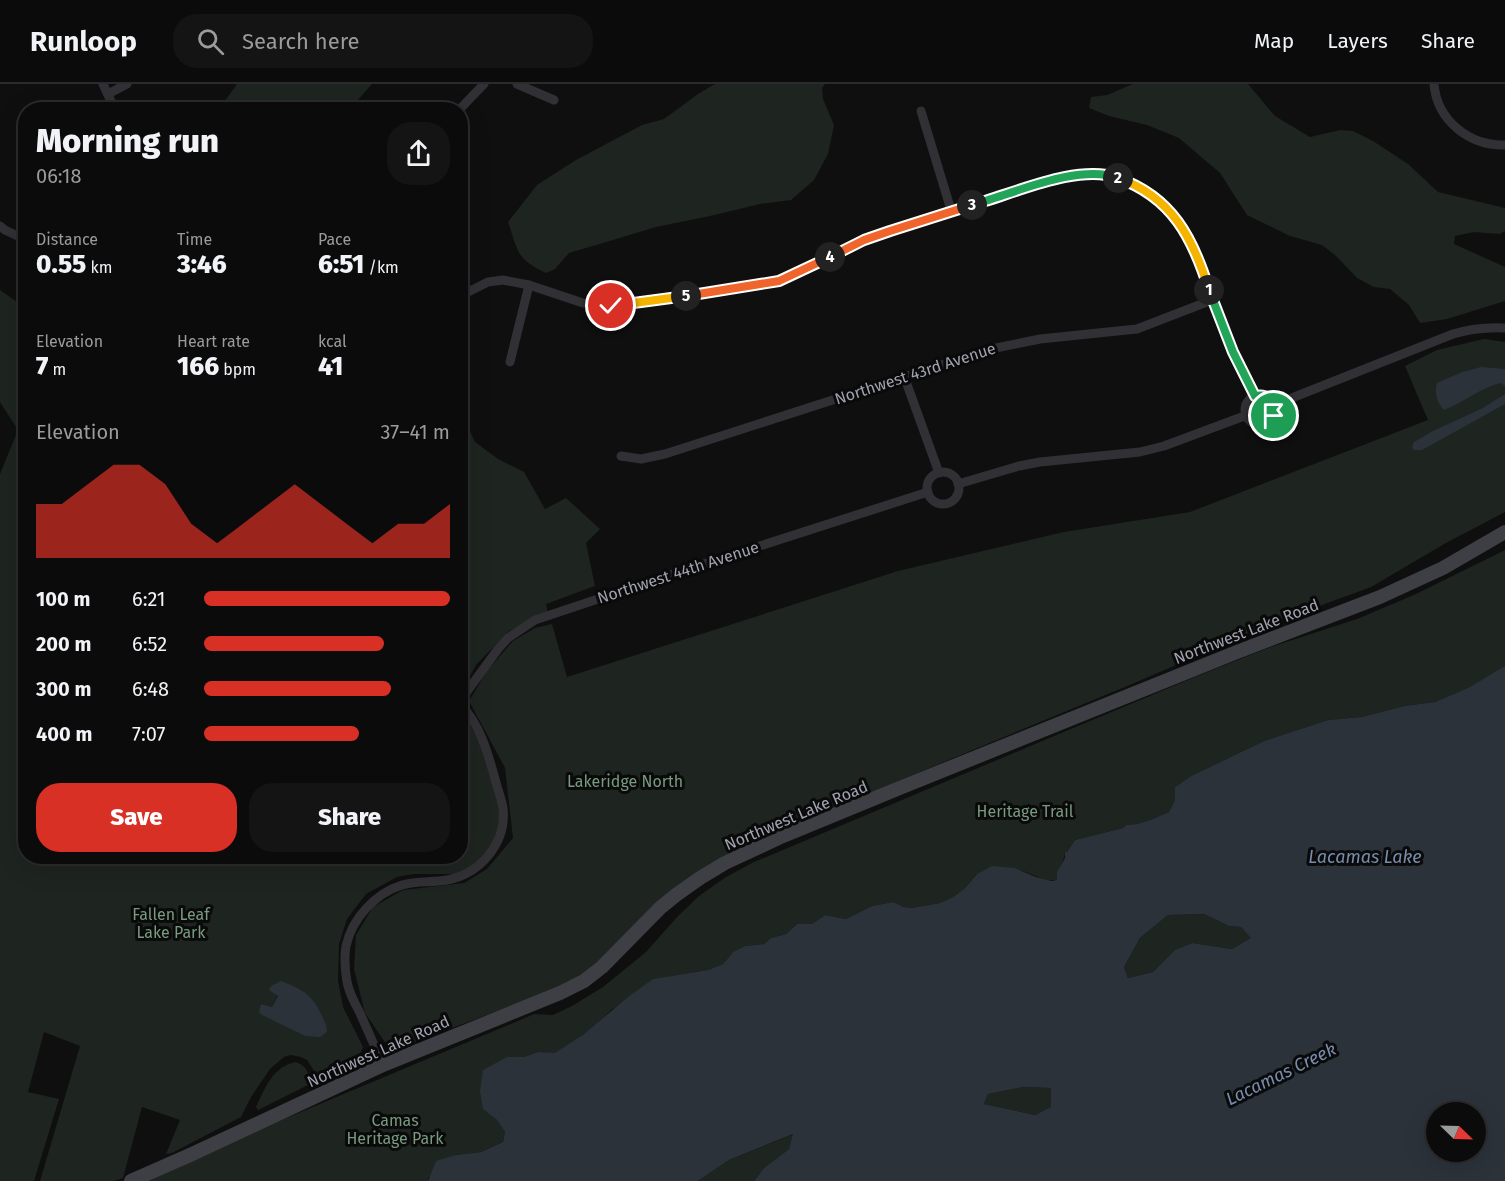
<!DOCTYPE html>
<html lang="en">
<head>
<meta charset="utf-8">
<style>
	:root { --surface:#0b0b0c; --page:#141415; --text:#f1f3f6; --muted:#9a9b9d; --line:#2b2b2d; --accent:#d93025 }
	body { margin:0; font-family:"Fira Sans",sans-serif; background:var(--page); color:var(--text); height:100vh; display:flex; flex-direction:column; font-size:22px; white-space:nowrap }
	* { box-sizing:border-box; margin:0 }
	p { font-size:20px; color:var(--muted) }
	.icon { flex:none; width:33px; height:33px; fill:none; stroke:currentColor; stroke-width:2; stroke-linecap:round; stroke-linejoin:round }
	.map { position:relative; flex:1; overflow:hidden }
	.sheet { position:absolute; left:18px; top:18px; width:450px; height:762px; display:flex; flex-direction:column; background:var(--surface); border-radius:24px; box-shadow:0 6px 24px #0002,0 0 0 2px var(--line) }
	.sheet>* { flex:none }
	.needle { width:39px; rotate:113deg }
	.controls { position:absolute; left:1426px; top:1018px; display:grid; gap:12px }
	.controls a { display:grid; place-items:center; width:60px; height:60px; border-radius:50%; background:var(--surface); box-shadow:0 6px 24px #0002,0 0 0 2px var(--line); font-size:30px }
	.pin { position:absolute; display:grid; place-items:center; width:51px; height:51px; color:#fff; margin:-26px; border:3px solid #fff; border-radius:50%; box-shadow:0 2px 6px #0007 }
	.km { position:absolute; width:30px; height:30px; margin:-15px; border-radius:50%; background:#222; color:#fff; font-size:16px; line-height:30px; text-align:center }
	.round { display:grid; place-items:center; flex:none; width:63px; height:63px; border-radius:24px; background:var(--page) }
	.headline { display:flex; align-items:center; justify-content:space-between; height:102px; padding:0 18px }
	h1 { font-size:33px; font-weight:800; line-height:45px }
	.stats { display:grid; grid-template-columns:repeat(3,1fr); gap:9px; height:102px; padding:6px 18px }
	.stats div { display:grid; align-content:center }
	.stats b { font-size:26px; font-weight:800 }
	.stats small { font-size:16px; font-weight:400 }
	.stats p { font-size:16px }
	.chart { height:168px; padding:12px 18px }
	.chart p { display:flex; justify-content:space-between }
	.chart svg { width:100%; height:108px; margin-top:6px; fill:var(--accent); opacity:.7 }
	.action { display:flex; gap:12px; margin-top:auto; padding:12px 18px }
	.action a { flex:1; height:69px; border-radius:24px; background:var(--accent); color:#fff; font-size:24px; font-weight:800; line-height:69px; text-align:center }
	.action a+a { background:var(--page); color:var(--text) }
	ul { padding:0 18px; list-style:none; font-size:20px }
	li { display:grid; grid-template-columns:96px 72px 1fr; align-items:center; height:45px }
	li i { height:15px; border-radius:8px; background:var(--accent) }
	header { display:flex; align-items:center; gap:36px; box-sizing:border-box; height:84px; padding:0 30px; background:var(--surface); border-bottom:2px solid var(--line) }
	header strong { font-size:28px }
	nav { display:flex; gap:33px; margin-inline-start:auto; font-size:21px }
	.search { width:420px; height:54px; background:var(--page); display:flex; align-items:center; gap:15px; box-sizing:border-box; padding:0 21px; border-radius:24px; color:var(--muted); font-size:22px }
	.map>svg:first-child { display:block }
	.green { fill:#1e241f; fill-rule:evenodd }
	.water { fill:#2b323a; fill-rule:evenodd }
	.lines { fill:none; stroke-linecap:round; stroke-linejoin:round }
	.street { stroke:#303035; stroke-width:9 }
	.secondary { stroke:#3e3f45; stroke-width:14 }
	.split-1-casing { stroke:#fff; stroke-width:12 }
	.split-2-casing { stroke:#fff; stroke-width:12 }
	.split-3-casing { stroke:#fff; stroke-width:12 }
	.split-4-casing { stroke:#fff; stroke-width:12 }
	.split-5-casing { stroke:#fff; stroke-width:12 }
	.split-6-casing { stroke:#fff; stroke-width:12 }
	.split-1 { stroke:#22a559; stroke-width:8 }
	.split-2 { stroke:#f5b400; stroke-width:8 }
	.split-3 { stroke:#22a559; stroke-width:8 }
	.split-4 { stroke:#f0652b; stroke-width:8 }
	.split-5 { stroke:#f0652b; stroke-width:8 }
	.split-6 { stroke:#f5b400; stroke-width:8 }
	.labels { text-anchor:middle; stroke-width:6; stroke-linejoin:round; paint-order:stroke }
	.street-label { font-size:16px; fill:#a1a3b0; stroke:#0a0a0b }
	.park-label { font-size:16px; fill:#789b7f; stroke:#0a0a0b }
	.water-label { font-size:18px; font-style:italic; fill:#788dab; stroke:#0a0a0b }
</style>
</head>
<body>
<header>
<strong>Runloop</strong>
<div class="search"><svg class="icon" aria-label="search" viewBox="0 0 24 24"><circle cx="10" cy="10" r="6"/><path d="M15 15l6 6"/></svg>Search here</div>
<nav><a>Map</a><a>Layers</a><a>Share</a></nav>
</header>
<div class="map">
<svg width="1505" height="1097" viewBox="0 0 1505 1097">
	<rect width="100%" height="100%" fill="#0f0f10"/>
	<g class="green">
		<path d="M237,0H372L350,25H219Z"/>
		<path d="M715,0H825L822,4L823,15L834,41L828,70L814,96L791,116L760,120L710,132L656,143L613,156L569,169L555,185L546,189C516,175 518,167 508,138L537,101L576,76L642,41L664,35L698,10Z"/>
		<path d="M1133,0H1248L1275,32L1310,53L1340,46L1353,47L1373,57L1408,80L1438,108L1505,124V147L1500,150L1474,148L1455,152L1454,160L1505,183V217L1447,235L1420,239L1409,221L1390,205L1374,203L1357,194L1336,172L1322,161L1290,152L1247,131L1220,89L1179,54L1147,41L1109,32L1089,24L1091,13L1107,11Z"/>
		<path d="M0,206L26,224V772H460L461,630L467,636L483,664L500,723L498,744L494,756L486,770L468,785L456,790H414L397,793L366,810L347,835L339,860L338,896L343,923L363,963L358,974L318,993L307,976L301,973L291,971L284,973L270,985L251,1013L241,1033L172,1069L166,1070L180,1036L142,1023L123,1094L114,1097H40L80,962L44,948L28,1008L59,1015L34,1097H0V390L18,346L0,318ZM278,911L305,952L260,920L272,923Z"/>
		<path d="M1484,255L1505,258V428L1446,459L1371,503L1276,538L1132,600L898,697L828,728L777,747L687,797L584,891L529,915L391,967L365,929L354,885L356,851L373,823L403,806L464,799L487,785L513,754L505,684L469,617L487,587L513,557L535,544L552,540L567,593L898,487L1064,448L1190,428L1428,336L1405,282L1437,266Z"/>
		<path d="M460,326L475,358L498,375L524,388L545,425L566,414L600,445L586,459L595,502L546,520L548,529L509,547L476,581L461,609Z"/>
		<path d="M1505,466V582L1501,586L1470,603L1435,618L1404,622L1362,633L1328,636L1264,657L1191,692L1175,703V716L1169,728L1150,736L1137,740L1126,741L1123,744L1075,756L1067,768H1065C1064,780 1057,783 1057,796C1042,798 1030,787 1015,785C1007,783 986,789 977,790L965,804L953,813L940,819L911,824L904,823L893,818L872,822L846,835L825,831L812,840H797L786,850L771,854L764,860L745,862L733,868L723,880L708,886L666,893L611,926L597,940L584,950L555,970L538,968L524,973H507L483,1024L497,1036L505,1048L503,1058L481,1068L456,1071L428,1094V1097H148L277,1038L518,937L534,930L553,931L572,922L603,903L646,868L678,832L699,812L726,793L754,778L1195,593L1268,564L1357,535L1416,510Z"/>
		<path d="M1204,830L1229,842L1241,843L1252,854L1232,865L1192,859L1175,866L1153,888L1128,894L1124,883L1140,854L1168,831Z"/>
		<path d="M296,978C307,982 308,989 312,999L258,1026L256,1023C265,1004 273,982 296,978Z"/>
		<path d="M1023,1003L1052,1004L1051,1023L1035,1031L984,1020L988,1010Z"/>
		<path d="M794,1050L789,1065L764,1084L754,1097H698L729,1076Z"/>
	</g>
	<g class="water">
		<path d="M1481,283L1505,285V302L1501,299C1481,303 1463,319 1444,326C1437,319 1434,309 1437,299L1462,288Z"/>
		<path d="M1505,310V320L1422,366H1414L1412,363L1414,358L1433,347L1483,324Z"/>
		<path d="M1505,582V1097H754L764,1084L789,1065L793,1050L729,1076L698,1097H428L436,1077L456,1071L481,1068L503,1058L505,1048L497,1036L483,1025L480,1007L483,986L507,973H524L538,968L555,969L584,950L628,913L653,895L708,886L723,880L733,868L745,862L764,860L771,854L786,850L797,840H812L825,831L846,835L872,822L893,818L904,823L911,824L940,819L953,813L965,804L977,790L992,782L1015,784L1036,793L1052,797L1057,796V788L1065,774V768H1067L1075,756L1123,744L1126,741L1137,740L1150,736L1169,728L1175,716V703L1191,692L1264,657L1328,636L1362,633L1404,622L1435,618L1470,603ZM1204,830L1229,842L1241,843L1251,854L1232,865L1192,859L1175,866L1153,888L1128,894L1124,883L1140,854L1168,831ZM1023,1003L1051,1004V1023L1035,1031L984,1020L988,1010ZM1437,1029H1476V1068H1437Z"/>
		<path d="M281,897C300,904 313,911 321,930C324,936 327,941 327,948L320,953L305,952L262,931L259,928L261,920L272,923L278,912L269,906L271,902Z"/>
	</g>
	<g class="lines">
		<g class="street">
			<path d="M103,0L115,26"/>
			<path d="M517,0L554,16"/>
			<path d="M1434,0C1437,37 1470,62 1505,61"/>
			<path d="M108,10L127,0"/>
			<path d="M459,26L484,0"/>
			<path d="M921,27L951,126"/>
			<path d="M0,142L5,146L26,156"/>
			<path d="M460,212L488,198L503,196L529,201L583,219L611,222L761,201L787,194L864,156L951,126L1059,94L1085,90L1111,91L1143,105L1159,116L1181,140L1190,156L1206,197L1212,216L1233,268L1255,312"/>
			<path d="M510,278L529,201"/>
			<path d="M904,292L939,389"/>
			<circle cx="1260" cy="326" r="15"/>
			<path d="M1274,321L1453,250C1470,245 1487,243 1505,244"/>
			<path d="M621,372L641,375L665,370L991,265L1040,255L1137,245L1212,216"/>
			<circle cx="943" cy="404" r="16"/>
			<path d="M958,400L1019,382L1040,378L1140,368L1164,362L1247,331"/>
			<path d="M460,617L498,565L508,554L535,536L688,485L928,408"/>
			<path d="M383,981C375,963 367,945 359,927C354,918 349,908 347,898C345,886 344,874 346,862C352,834 376,809 402,801C417,796 432,799 447,796C480,790 507,759 503,724C502,717 499,709 497,702C489,674 482,642 460,620"/>
		</g>
		<path class="secondary" d="M131,1097L190,1071L383,981L560,909L584,897L602,883L660,824L676,811L700,794L725,779L783,752L902,703L1237,568L1380,513L1443,484L1505,448"/>
	</g>
	<g class="lines">
		<g class="split-1-casing">
			<path id="split-1" d="M1209,206L1233,268L1255,312C1269,309 1277,319 1274,332"/>
		</g>
		<g class="split-2-casing">
			<path id="split-2" d="M1118,94C1172,113 1193,154 1209,206"/>
		</g>
		<g class="split-3-casing">
			<path id="split-3" d="M972,121C1013,110 1078,79 1118,94"/>
		</g>
		<g class="split-4-casing">
			<path id="split-4" d="M830,173L864,156L890,147L972,121"/>
		</g>
		<g class="split-5-casing">
			<path id="split-5" d="M686,212L779,197L830,173"/>
		</g>
		<g class="split-6-casing">
			<path id="split-6" d="M611,222L686,212"/>
		</g>
		<use href="#split-1" class="split-1"/>
		<use href="#split-2" class="split-2"/>
		<use href="#split-3" class="split-3"/>
		<use href="#split-4" class="split-4"/>
		<use href="#split-5" class="split-5"/>
		<use href="#split-6" class="split-6"/>
	</g>
	<g class="labels">
		<g class="street-label">
			<text transform="translate(915 289) rotate(-18)" y="6">Northwest 43rd Avenue</text>
			<text transform="translate(678 488) rotate(-18)" y="6">Northwest 44th Avenue</text>
			<text transform="translate(1246 547) rotate(-21)" y="6">Northwest Lake Road</text>
			<text transform="translate(796 731) rotate(-23)" y="6">Northwest Lake Road</text>
			<text transform="translate(378 967) rotate(-24)" y="6">Northwest Lake Road</text>
		</g>
		<g class="park-label">
			<text x="625" y="703">Lakeridge North</text>
			<text x="1025" y="733">Heritage Trail</text>
			<text x="171" y="836">Fallen Leaf<tspan x="171" dy="18">Lake Park</tspan></text>
			<text x="395" y="1042">Camas<tspan x="395" dy="18">Heritage Park</tspan></text>
		</g>
		<g class="water-label">
			<text x="1365" y="779">Lacamas Lake</text>
			<text transform="translate(1281 990) rotate(-26)" y="6">Lacamas Creek</text>
		</g>
	</g>
</svg>
<div class="controls">
<a><svg class="needle" viewBox="-14 -14 28 28"><path d="M0-13l5 13h-10z" fill="#e53935"/><path d="M0 13l5-13h-10z" fill="#9a9b9d"/></svg></a>
</div>
<div class="pin" style="left:1274px;top:332px;background:#1e9e55"><svg class="icon" aria-label="arrive" viewBox="0 0 24 24"><path d="M6 21V4h12l-3 4 3 4H6"/></svg></div>
<div class="pin" style="left:611px;top:222px;background:#d93025"><svg class="icon" aria-label="check" viewBox="0 0 24 24"><path d="M5 12l5 5 9-10"/></svg></div>
<b class="km" style="left:1209px;top:206px">1</b>
<b class="km" style="left:1118px;top:94px">2</b>
<b class="km" style="left:972px;top:121px">3</b>
<b class="km" style="left:830px;top:173px">4</b>
<b class="km" style="left:686px;top:212px">5</b>
<section class="sheet">
<div class="headline"><div><h1>Morning run</h1><p>06:18</p></div><a class="round"><svg class="icon" aria-label="share" viewBox="0 0 24 24"><path d="M12 15V3M7 8l5-5 5 5M5 13v7h14v-7"/></svg></a></div>
<div class="stats">
<div><p>Distance</p><b>0.55<small> km</small></b></div>
<div><p>Time</p><b>3:46</b></div>
<div><p>Pace</p><b>6:51<small> /km</small></b></div>
</div>
<div class="stats">
<div><p>Elevation</p><b>7<small> m</small></b></div>
<div><p>Heart rate</p><b>166<small> bpm</small></b></div>
<div><p>kcal</p><b>41</b></div>
</div>
<div class="chart"><p><span>Elevation</span>37–41 m</p>
<svg viewBox="0 0 160 44" preserveAspectRatio="none"><path d="M0 44V22L10 22L20 14L30 6L40 6L50 14L60 30L70 38L80 30L90 22L100 14L110 22L120 30L130 38L140 30L150 30L160 22V44z"/></svg>
</div>
<ul>
<li><b>100 m</b>6:21<i style="width:100%"></i></li>
<li><b>200 m</b>6:52<i style="width:73%"></i></li>
<li><b>300 m</b>6:48<i style="width:76%"></i></li>
<li><b>400 m</b>7:07<i style="width:63%"></i></li>
</ul>
<div class="action"><a>Save</a><a>Share</a></div>
</section>
</div>
</body>
</html>
